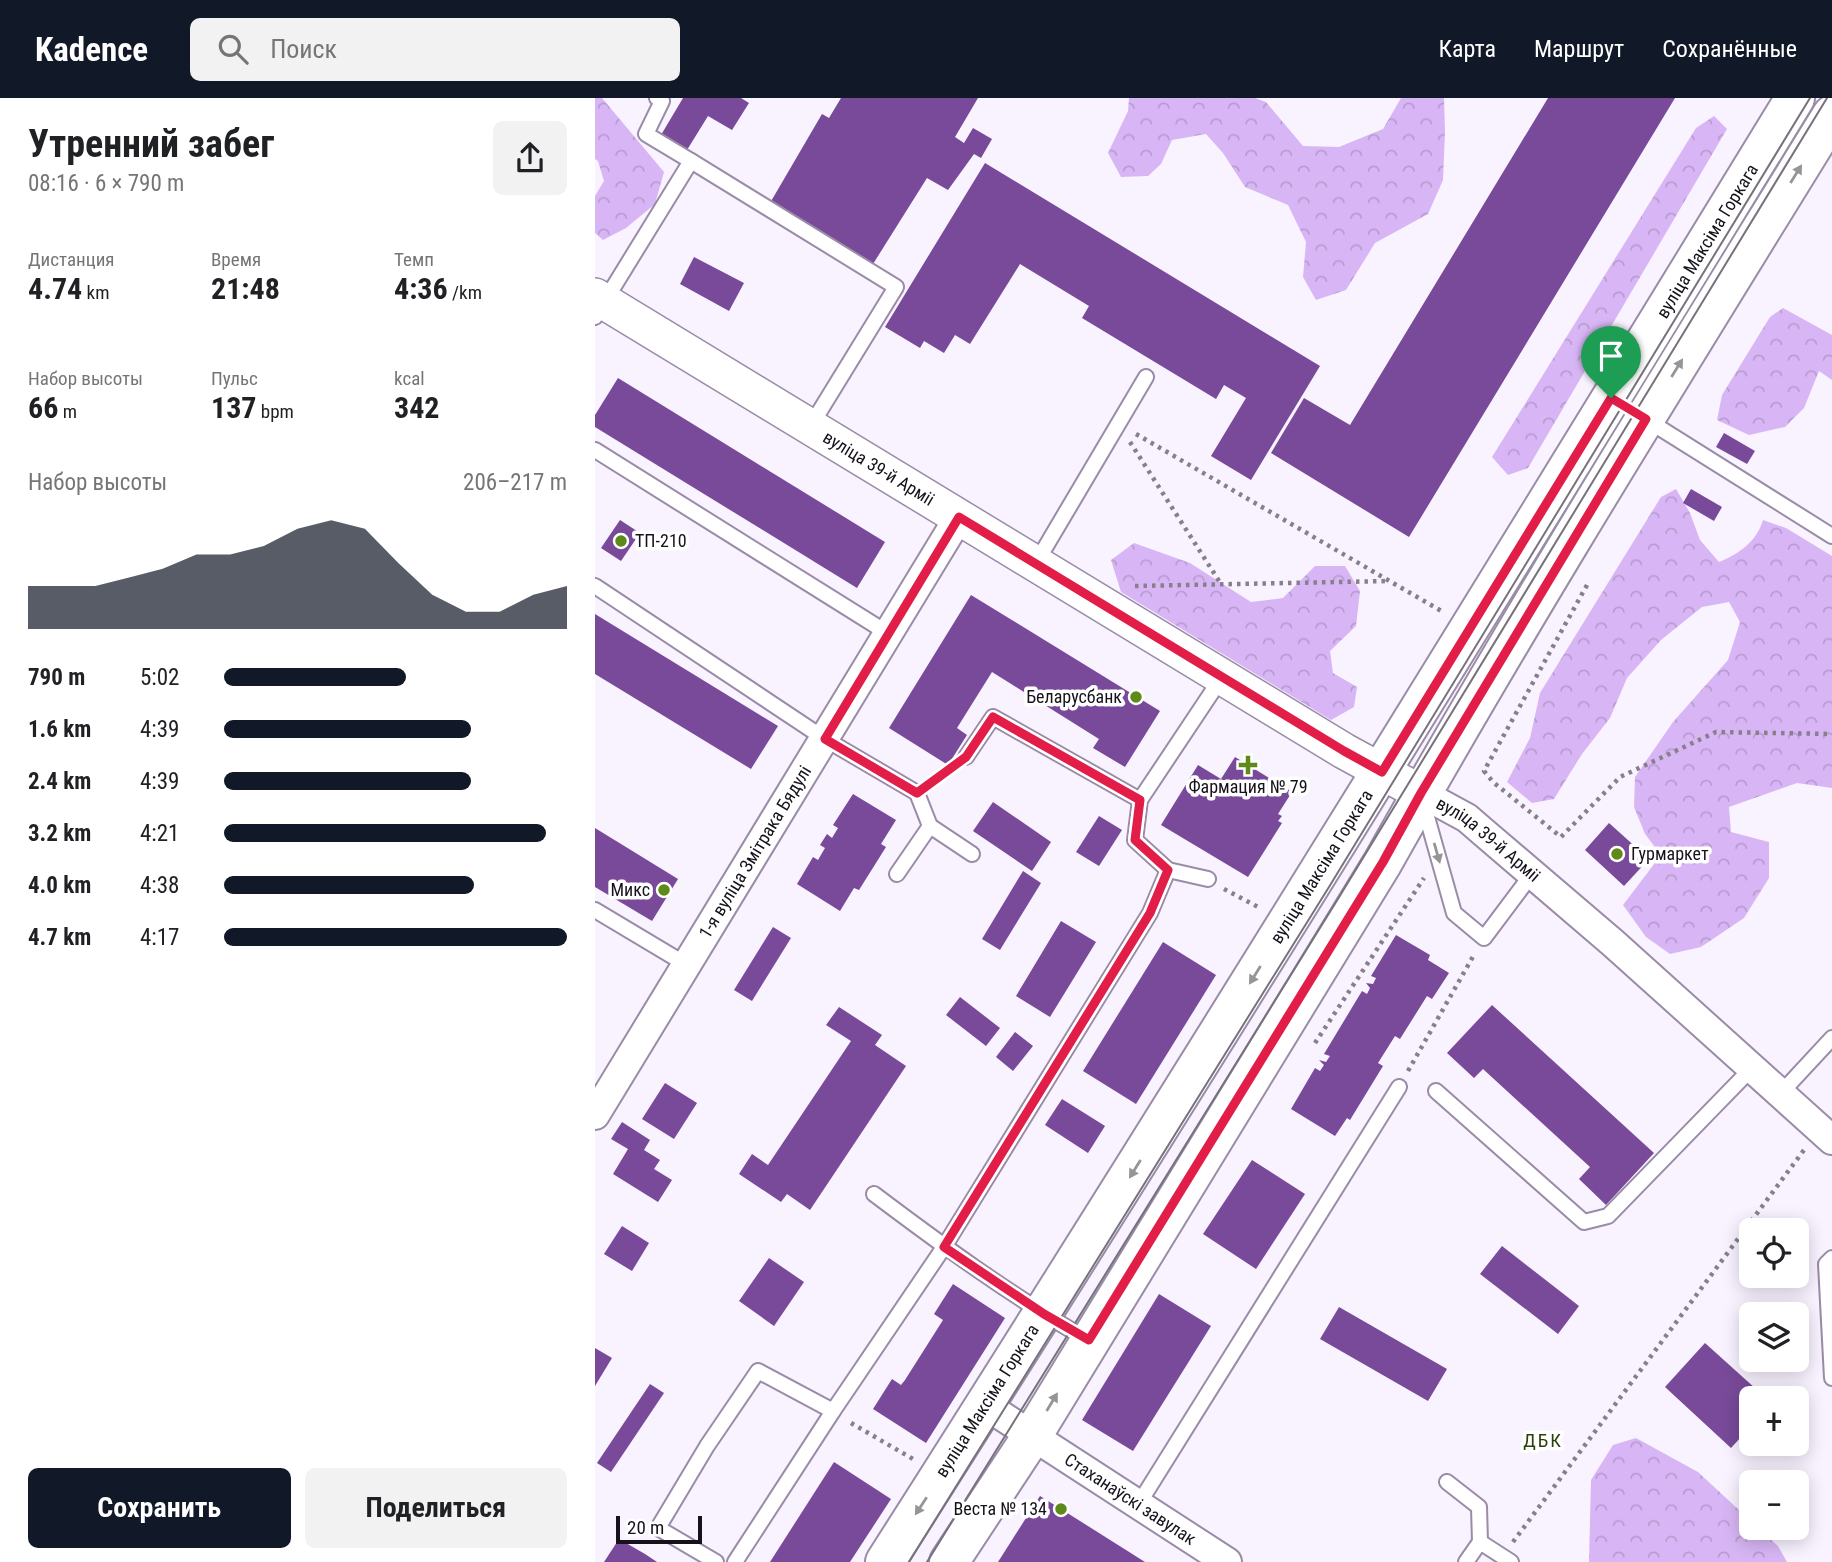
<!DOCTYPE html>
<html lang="ru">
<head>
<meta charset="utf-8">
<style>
	:root { --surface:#fff; --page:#f2f2f2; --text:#202124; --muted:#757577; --accent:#111827 }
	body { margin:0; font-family:"Roboto Condensed",sans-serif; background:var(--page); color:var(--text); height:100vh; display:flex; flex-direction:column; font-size:26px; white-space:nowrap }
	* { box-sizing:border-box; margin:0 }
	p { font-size:23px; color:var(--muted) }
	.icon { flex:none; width:38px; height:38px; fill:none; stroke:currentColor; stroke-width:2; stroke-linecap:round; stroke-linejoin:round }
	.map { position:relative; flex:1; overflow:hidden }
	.side { display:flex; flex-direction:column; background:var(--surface); width:595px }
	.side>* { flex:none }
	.fabs { position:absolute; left:1144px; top:1120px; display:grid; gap:14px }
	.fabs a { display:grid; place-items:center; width:70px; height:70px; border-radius:10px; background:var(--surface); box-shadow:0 4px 18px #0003; font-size:35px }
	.scale { position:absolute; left:21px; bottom:18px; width:86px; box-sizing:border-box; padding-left:7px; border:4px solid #16111b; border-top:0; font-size:19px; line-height:24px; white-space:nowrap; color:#16111b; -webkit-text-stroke:5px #fff; paint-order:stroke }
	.pin { position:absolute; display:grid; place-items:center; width:60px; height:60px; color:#fff; margin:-72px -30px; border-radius:50% 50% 50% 0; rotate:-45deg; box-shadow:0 0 7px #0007 }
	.pin .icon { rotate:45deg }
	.round { display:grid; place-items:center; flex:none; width:74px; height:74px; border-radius:10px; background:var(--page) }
	.overview { display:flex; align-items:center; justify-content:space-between; height:119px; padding:0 28px }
	h1 { font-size:38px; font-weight:700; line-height:52px }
	.figures { display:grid; grid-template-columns:repeat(3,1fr); gap:10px; height:119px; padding:7px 28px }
	.figures div { display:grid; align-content:center }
	.figures b { font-size:30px; font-weight:700 }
	.figures small { font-size:19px; font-weight:400 }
	.figures p { font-size:19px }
	.chart { height:196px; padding:14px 28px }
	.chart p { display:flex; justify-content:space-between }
	.chart svg { width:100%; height:126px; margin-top:7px; fill:var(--accent); opacity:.7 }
	.action { display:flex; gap:14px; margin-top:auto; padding:14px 28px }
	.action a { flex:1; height:80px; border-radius:10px; background:var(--accent); color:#fff; font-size:28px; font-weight:700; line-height:80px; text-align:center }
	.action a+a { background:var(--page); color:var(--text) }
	ul { padding:0 28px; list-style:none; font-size:23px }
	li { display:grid; grid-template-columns:112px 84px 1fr; align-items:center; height:52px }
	li i { height:18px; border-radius:9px; background:var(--accent) }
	header { display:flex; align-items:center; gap:42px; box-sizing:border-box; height:98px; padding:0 35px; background:var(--accent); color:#fff }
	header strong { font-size:33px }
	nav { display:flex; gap:38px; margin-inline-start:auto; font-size:24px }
	.search { width:490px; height:63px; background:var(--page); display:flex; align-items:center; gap:18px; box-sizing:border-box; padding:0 24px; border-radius:10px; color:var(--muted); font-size:26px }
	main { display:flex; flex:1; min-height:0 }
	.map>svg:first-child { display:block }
	.forest { fill:url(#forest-crowns) }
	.building { fill:#784a99 }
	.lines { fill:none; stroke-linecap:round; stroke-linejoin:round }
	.service-casing { stroke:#9a8ba7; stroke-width:18 }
	.minor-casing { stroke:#9a8ba7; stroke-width:32 }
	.tertiary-casing { stroke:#9a8ba7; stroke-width:38 }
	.secondary-casing { stroke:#9a8ba7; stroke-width:42 }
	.path { stroke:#86808c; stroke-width:4.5; stroke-dasharray:3.5 5; stroke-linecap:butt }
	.service { stroke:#fff; stroke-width:14 }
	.minor { stroke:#fff; stroke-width:28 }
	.tertiary { stroke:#fff; stroke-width:35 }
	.secondary { stroke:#fff; stroke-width:38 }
	.tram { stroke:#78727e; stroke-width:2 }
	.oneway { fill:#969498 }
	.route-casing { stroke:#fff; stroke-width:14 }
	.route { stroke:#e11d48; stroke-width:9 }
	.poi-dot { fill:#5e8a1a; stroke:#fff; stroke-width:2.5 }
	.labels { text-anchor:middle; stroke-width:7; stroke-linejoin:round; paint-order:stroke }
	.street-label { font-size:18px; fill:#16111b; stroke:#fff }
	.poi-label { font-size:18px; fill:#16111b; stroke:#fff; text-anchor:end }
	.neighbourhood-label { font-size:19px; letter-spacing:2px; fill:#2b400c; stroke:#fff }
</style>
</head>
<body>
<header>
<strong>Kadence</strong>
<div class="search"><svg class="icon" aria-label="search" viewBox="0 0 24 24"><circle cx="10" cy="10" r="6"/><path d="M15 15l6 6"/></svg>Поиск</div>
<nav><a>Карта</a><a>Маршрут</a><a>Сохранённые</a></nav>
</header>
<main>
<section class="side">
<div class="overview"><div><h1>Утренний забег</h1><p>08:16 · 6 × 790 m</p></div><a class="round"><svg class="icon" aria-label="share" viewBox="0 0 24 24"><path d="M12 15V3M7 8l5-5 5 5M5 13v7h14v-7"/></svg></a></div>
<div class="figures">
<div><p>Дистанция</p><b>4.74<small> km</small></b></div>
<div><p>Время</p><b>21:48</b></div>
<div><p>Темп</p><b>4:36<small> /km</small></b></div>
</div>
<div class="figures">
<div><p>Набор высоты</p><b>66<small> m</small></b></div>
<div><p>Пульс</p><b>137<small> bpm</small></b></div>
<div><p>kcal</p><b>342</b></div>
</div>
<div class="chart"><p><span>Набор высоты</span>206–217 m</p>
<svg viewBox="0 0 160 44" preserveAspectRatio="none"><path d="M0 44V29L10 29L20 29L30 26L40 23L50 18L60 18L70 15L80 9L90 6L100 9L110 21L120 32L130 38L140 38L150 32L160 29V44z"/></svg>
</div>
<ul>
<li><b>790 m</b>5:02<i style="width:53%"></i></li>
<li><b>1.6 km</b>4:39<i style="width:72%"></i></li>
<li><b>2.4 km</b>4:39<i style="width:72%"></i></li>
<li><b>3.2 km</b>4:21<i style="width:94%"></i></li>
<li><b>4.0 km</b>4:38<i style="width:73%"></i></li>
<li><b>4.7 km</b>4:17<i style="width:100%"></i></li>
</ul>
<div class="action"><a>Сохранить</a><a>Поделиться</a></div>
</section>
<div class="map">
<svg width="1237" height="1464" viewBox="0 0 1237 1464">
	<defs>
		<pattern id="forest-crowns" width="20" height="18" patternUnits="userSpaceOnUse" patternTransform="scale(1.75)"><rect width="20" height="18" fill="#d8b6f5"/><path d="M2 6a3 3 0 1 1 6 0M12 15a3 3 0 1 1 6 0" fill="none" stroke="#b99bd1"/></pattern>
	</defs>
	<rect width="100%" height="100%" fill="#f9f2ff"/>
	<g class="forest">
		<path d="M0,0H7L69,74L60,106L31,130L8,142L0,135V98L9,83L3,63L0,61Z"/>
		<path d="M534,0H660L671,4L708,48L744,49L788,31L806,0H849L850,34L848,82L833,116L780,145L751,192L721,202L708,179L711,144L693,107L650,89L628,55L611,36L577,42L566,66L553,78L526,79L513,55L533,13Z"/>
		<path d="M1119,18L1132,31L933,370L913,377L897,359L1101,30Z"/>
		<path d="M1188,210L1237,237V282L1224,273L1209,310L1190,329L1154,337L1122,322L1127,297L1175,219Z"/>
		<path d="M1081,391L1095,415L1105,442L1124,464C1144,456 1162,443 1168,422L1191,430L1237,458V690L1202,685L1134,709L1136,734L1174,744V780L1149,820L1106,849L1075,856L1051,839L1028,807L1066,757L1050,736L1039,709L1040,679L1078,624L1133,562L1145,524L1134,504L1107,509L1066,542L1032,580L1015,620L987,656L959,701L937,705L912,684L935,640L945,595L1066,399Z"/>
		<path d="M539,445L595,465L656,504L688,500L720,468H750L765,493L761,528L735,553L738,575L762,589L759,609L736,622L526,494L516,462Z"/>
		<path d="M1041,1340L1103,1374L1157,1424V1430H1163L1183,1448L1192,1464H994L996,1382L1018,1347Z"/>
	</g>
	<g class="building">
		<path d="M88,0H146L154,5L137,32L113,18L92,52L66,37Z"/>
		<path d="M246,0H383L360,39L369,45L378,30L397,41L386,60L379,56L353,92L332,80L278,166L175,105L227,16L234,20Z"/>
		<path d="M953,0H1080L814,439L676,355L709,300L755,327Z"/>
		<path d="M390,65L725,268L656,382L616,358L651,300L629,287L621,301L487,220L494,208L425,166L375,246L360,237L349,255L329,243L325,250L290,229Z"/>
		<path d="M99,159L149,185L134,213L85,186Z"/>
		<path d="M23,280L290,444L262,490L0,329V317Z"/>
		<path d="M1129,335L1160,353L1152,366L1121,349Z"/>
		<path d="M1096,391L1127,409L1119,423L1088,405Z"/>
		<path d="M25,422L45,435L26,463L6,450Z"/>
		<path d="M376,497L565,613L530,669L498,650L504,641L397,574L362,630L372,637L353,667L294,630Z"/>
		<path d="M0,516L183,628L156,671L0,576Z"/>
		<path d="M640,659L697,694L683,716L687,718L683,723L687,725L653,779L566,727L603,667L626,681Z"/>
		<path d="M258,696L301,722L286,746L291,749L264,792L259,790L245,813L202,786L218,759L223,762L230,750L225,747L232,736L237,740L243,730L238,727Z"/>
		<path d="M398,704L456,744L437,773L378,733Z"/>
		<path d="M504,718L527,732L504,768L481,754Z"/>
		<path d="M1014,725L1054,761L1029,788L990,752Z"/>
		<path d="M0,730L83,781L57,823L0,789Z"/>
		<path d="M428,773L446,785L405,852L387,841Z"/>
		<path d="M466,823L501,844L455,919L421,898Z"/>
		<path d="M178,829L196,840L157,903L139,892Z"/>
		<path d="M801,837L835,857L833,862L854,875L837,901L832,898L805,941L800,938L783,965L788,968L755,1022L752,1020L740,1038L696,1011L720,970L725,973L729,967L724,962L731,964L735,958L729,956L767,893L772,896L775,890L771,885L778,886L781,880L776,878Z"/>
		<path d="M568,844L621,877L541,1006L488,973Z"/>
		<path d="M365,899L405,930L391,948L351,917Z"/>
		<path d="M897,907L1059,1055L1011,1107L984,1081L995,1069L888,971L879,980L852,955Z"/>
		<path d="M244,909L287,937L280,947L311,968L215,1112L192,1096L186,1104L144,1076L157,1056L173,1067L256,943L231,927Z"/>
		<path d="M420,934L438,948L418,973L401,959Z"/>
		<path d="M70,985L102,1005L79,1041L47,1021Z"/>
		<path d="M467,1001L510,1028L493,1055L450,1027Z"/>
		<path d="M27,1024L55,1042L49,1052L65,1062L59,1071L77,1082L63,1104L18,1076L33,1051L16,1041Z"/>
		<path d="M657,1062L710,1096L661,1171L608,1136Z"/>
		<path d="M27,1128L54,1145L37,1173L9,1156Z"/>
		<path d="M907,1148L984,1208L963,1236L885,1176Z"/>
		<path d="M174,1160L209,1184L179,1228L144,1203Z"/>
		<path d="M358,1186L410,1220L331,1345L278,1311L297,1281L306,1287L310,1282L348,1222L339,1216Z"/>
		<path d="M564,1196L616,1228L538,1353L487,1322Z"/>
		<path d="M744,1209L852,1271L833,1303L725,1241Z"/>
		<path d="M1110,1245L1171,1300H1157V1327L1136,1350L1070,1289Z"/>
		<path d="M0,1250L17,1260L0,1288Z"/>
		<path d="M55,1286L69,1295L16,1374L2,1365Z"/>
		<path d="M239,1364L296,1401L255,1464H175Z"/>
		<path d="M445,1398L466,1411L550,1464H403Z"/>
		<path d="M24,1441L50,1456L62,1464H9Z"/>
	</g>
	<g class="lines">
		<g class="service-casing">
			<g id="service">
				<path d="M96,63L301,189L215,329"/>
				<path d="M0,219L96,63L51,36L67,3L62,0"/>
				<path d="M1052,322L1237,438"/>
				<path d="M0,352L294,536"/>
				<path d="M441,465L551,279"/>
				<path d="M0,488L230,641L322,695L335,728L302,776"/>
				<path d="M371,659L398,619L545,702"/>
				<path d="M828,705L859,815L889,840L937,776"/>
				<path d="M335,728L377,756"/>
				<path d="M613,781L573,772L540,742L545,702L627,579"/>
				<path d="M0,812L92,867"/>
				<path d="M841,993L989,1124L1013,1118L1158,969"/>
				<path d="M1186,995L1237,940"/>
				<path d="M279,1096C348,1148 418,1199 493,1242"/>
				<path d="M1237,1160L1231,1166L1237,1280"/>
				<path d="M852,1384L884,1409L885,1444"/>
				<path d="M543,1407L804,989"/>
				<path d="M121,1464L63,1430L112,1348L163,1273L238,1313L349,1149L555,815L573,772"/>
				<path d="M140,1464L238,1313"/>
				<path d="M871,1464L885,1444L916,1464"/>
			</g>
		</g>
		<g class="minor-casing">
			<g id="minor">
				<path id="s1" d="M826,695L872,720L887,733L1018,845L1237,1042"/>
				<path id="s2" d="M0,1017L364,419"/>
				<path id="s3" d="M390,1307L632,1464"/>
			</g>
		</g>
		<g class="tertiary-casing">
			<g id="tertiary">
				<path id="s4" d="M0,198L749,653L826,695"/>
			</g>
		</g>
		<g class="secondary-casing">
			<g id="secondary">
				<path id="s5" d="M290,1464C599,979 900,490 1200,0"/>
				<path d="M354,1464L437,1338L788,764C930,511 1085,264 1237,17"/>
			</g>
		</g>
		<g class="path">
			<path d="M541,336L848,514"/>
			<path d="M535,344L626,486"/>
			<path d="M992,487L889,673L898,684L966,739L1025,679L1121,634L1237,636"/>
			<path d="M540,488L794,483"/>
			<path d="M337,684L355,671"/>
			<path d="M629,791L665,810"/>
			<path d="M720,945L829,780"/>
			<path d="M813,973L880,855"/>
			<path d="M256,1325L318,1361"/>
			<path d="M918,1444L1209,1052"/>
		</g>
		<use href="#service" class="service"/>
		<use href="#minor" class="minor"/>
		<use href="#tertiary" class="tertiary"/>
		<use href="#secondary" class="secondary"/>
		<g class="tram">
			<path d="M314,1464L734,789L1215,0"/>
			<path d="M332,1464L746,796L1232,0"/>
		</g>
	</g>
	<defs><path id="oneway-solid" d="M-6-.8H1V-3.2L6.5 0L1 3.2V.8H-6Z" transform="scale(1.75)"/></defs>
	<g class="oneway">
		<use href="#oneway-solid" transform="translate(1201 76) rotate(-58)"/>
		<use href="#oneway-solid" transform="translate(1082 270) rotate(-58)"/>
		<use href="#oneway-solid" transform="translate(842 755) rotate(74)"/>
		<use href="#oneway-solid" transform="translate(660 877) rotate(122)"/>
		<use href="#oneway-solid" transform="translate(540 1071) rotate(122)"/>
		<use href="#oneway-solid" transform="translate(457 1304) rotate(-59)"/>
		<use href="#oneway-solid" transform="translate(326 1408) rotate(123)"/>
	</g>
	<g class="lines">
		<g class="route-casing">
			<path id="route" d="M1016,300L1051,321L826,695L788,764L494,1242L449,1216L349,1149L555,815L573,772L540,742L545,702L398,619L371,659L322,695L230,641L364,419L749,653L787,674Z"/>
		</g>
		<use href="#route" class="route"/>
	</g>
	<g class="poi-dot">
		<circle cx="26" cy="443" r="7"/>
		<circle cx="541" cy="599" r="7"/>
		<path d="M649.5 656.5h7v7h7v7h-7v7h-7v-7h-7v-7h7z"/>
		<circle cx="1022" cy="756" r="7"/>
		<circle cx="69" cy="792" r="7"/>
		<circle cx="466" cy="1411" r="7"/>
	</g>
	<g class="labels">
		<g class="street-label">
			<text dy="6" stroke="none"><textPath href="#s5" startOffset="1556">вуліца Максіма Горкага</textPath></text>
			<text dy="6" stroke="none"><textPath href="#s4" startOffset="332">вуліца 39-й Арміі</textPath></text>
			<text dy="6" stroke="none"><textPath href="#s1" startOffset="82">вуліца 39-й Арміі</textPath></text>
			<text dy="6" stroke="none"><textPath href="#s2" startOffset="308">1-я вуліца Змітрака Бядулі</textPath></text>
			<text dy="6" stroke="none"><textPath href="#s5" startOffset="821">вуліца Максіма Горкага</textPath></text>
			<text dy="6" stroke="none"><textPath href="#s5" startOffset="191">вуліца Максіма Горкага</textPath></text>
			<text dy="6" stroke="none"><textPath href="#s3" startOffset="173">Стаханаўскі завулак</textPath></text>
		</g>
		<g class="poi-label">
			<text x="40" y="449" text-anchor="start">ТП-210</text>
			<text x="527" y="605">Беларусбанк</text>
			<text x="653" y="695" text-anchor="middle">Фармация № 79</text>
			<text x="1036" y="762" text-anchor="start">Гурмаркет</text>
			<text x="55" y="798">Микс</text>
			<text x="452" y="1417">Веста № 134</text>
		</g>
		<g class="neighbourhood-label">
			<text x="948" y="1349">ДБК</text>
		</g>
	</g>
</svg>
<div class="fabs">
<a><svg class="icon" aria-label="locate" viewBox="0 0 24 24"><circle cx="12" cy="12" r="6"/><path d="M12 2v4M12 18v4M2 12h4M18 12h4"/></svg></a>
<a><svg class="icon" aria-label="layers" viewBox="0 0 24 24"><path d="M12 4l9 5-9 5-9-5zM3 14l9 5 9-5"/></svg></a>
<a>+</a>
<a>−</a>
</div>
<div class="scale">20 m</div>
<div class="pin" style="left:1016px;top:300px;background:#1e9e55"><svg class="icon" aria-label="arrive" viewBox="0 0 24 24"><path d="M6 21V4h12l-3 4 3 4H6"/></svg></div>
</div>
</main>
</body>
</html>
